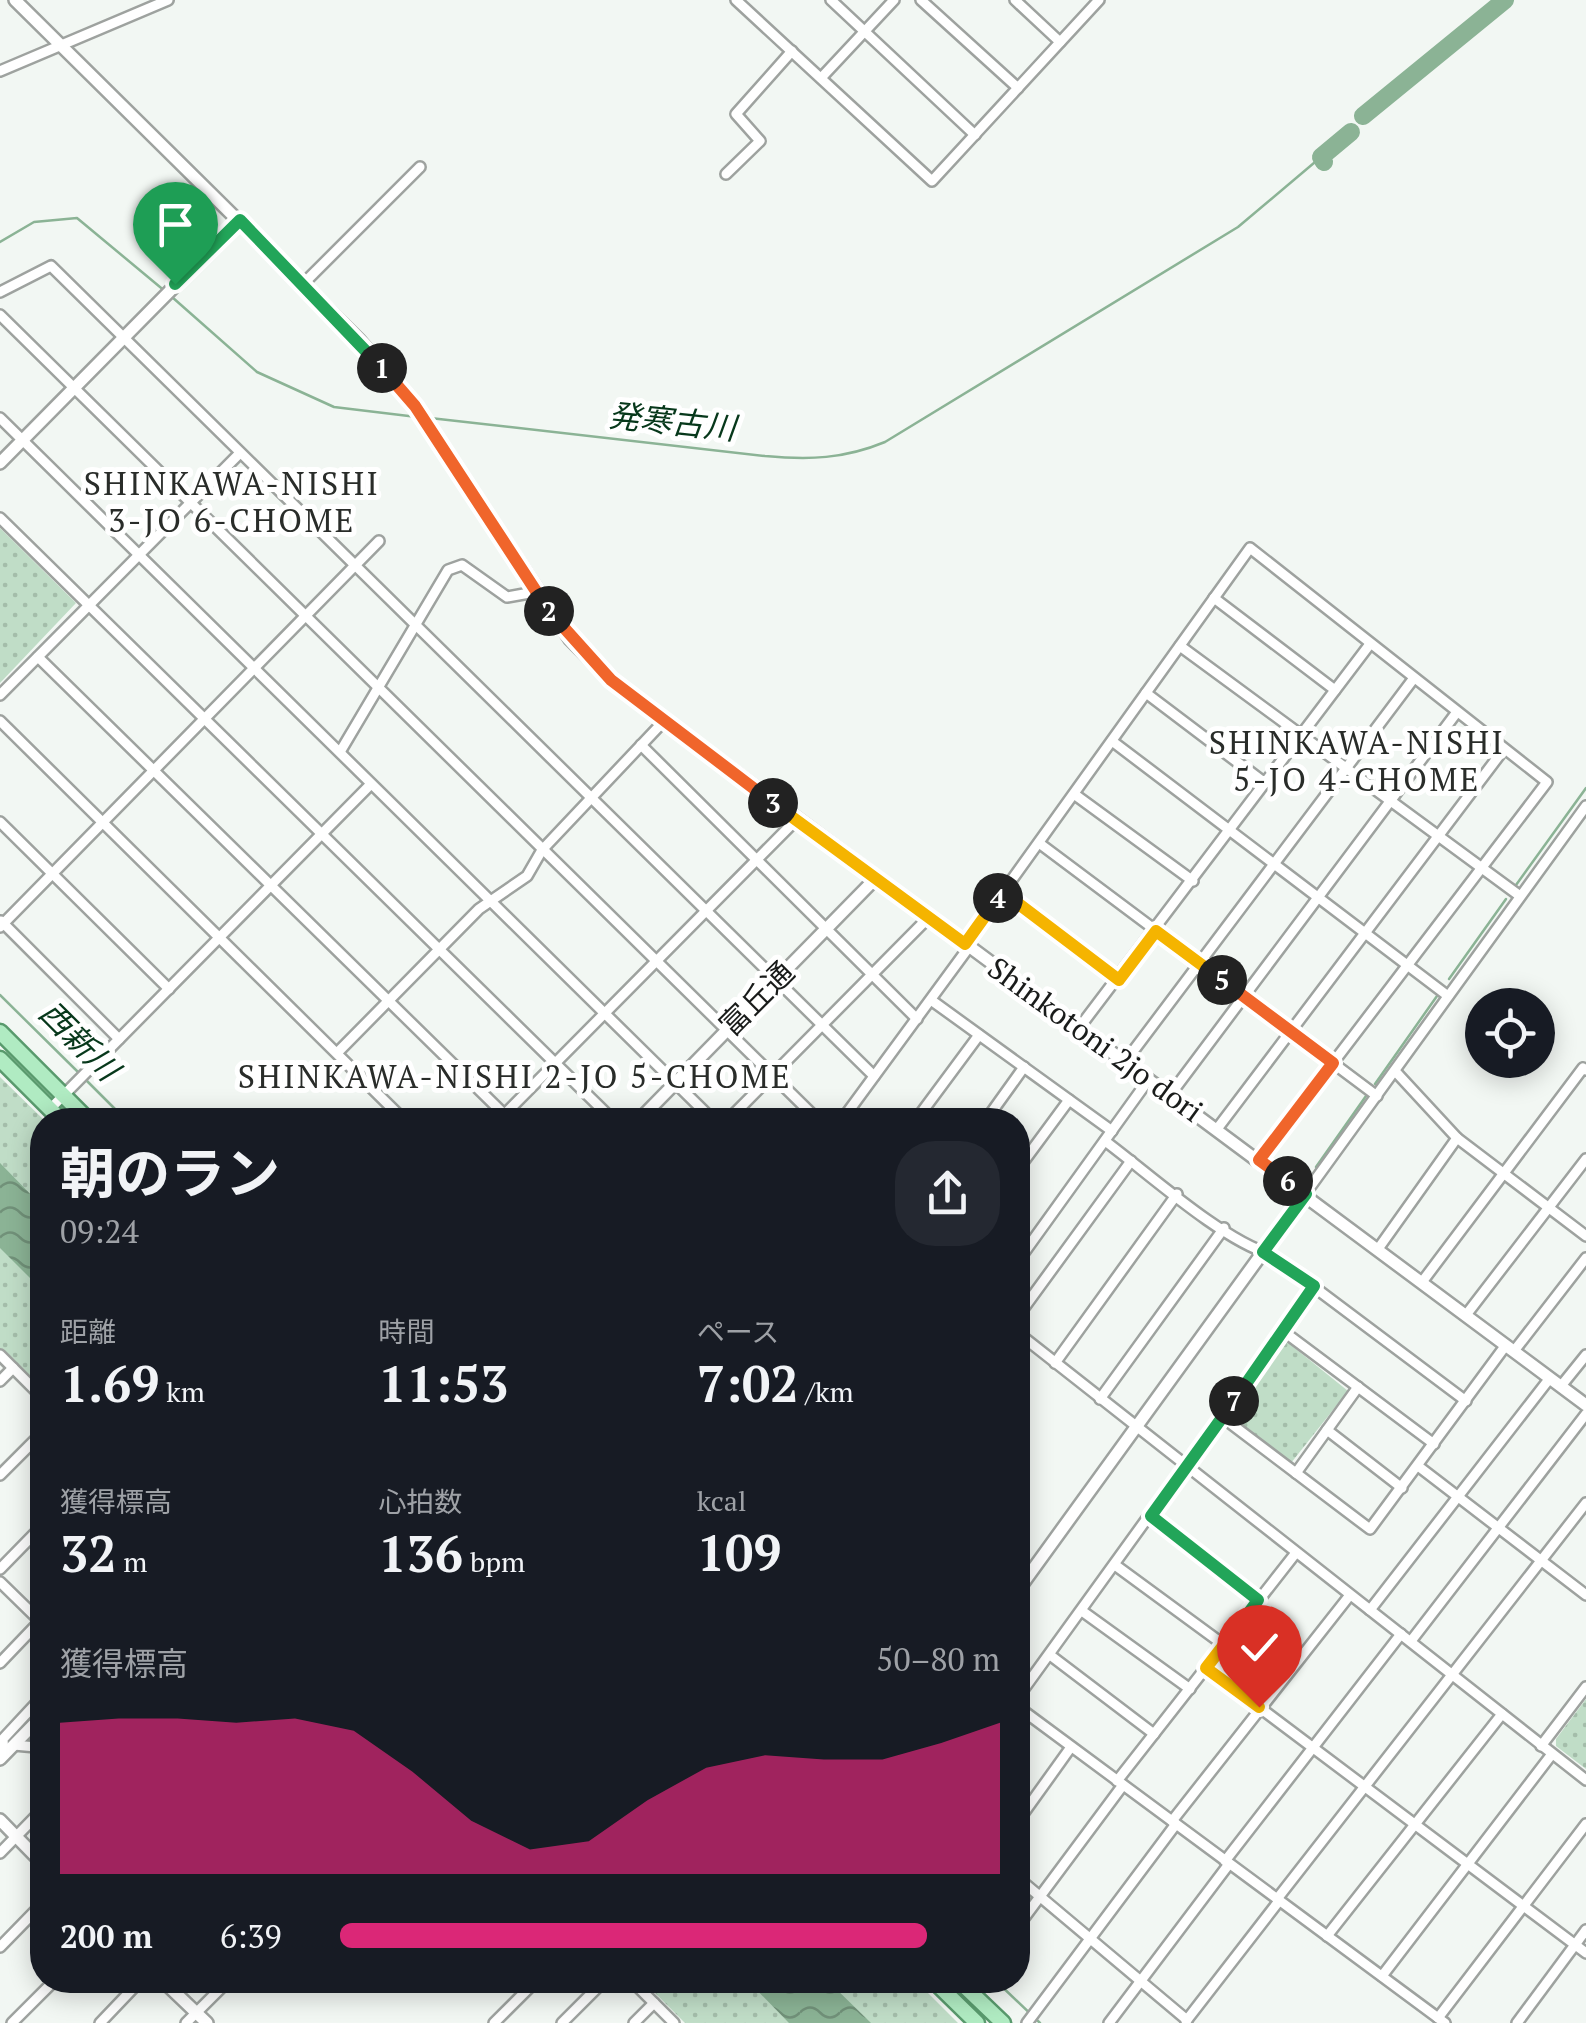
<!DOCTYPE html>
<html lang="ja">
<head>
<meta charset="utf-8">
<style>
	:root { --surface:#171b24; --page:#242831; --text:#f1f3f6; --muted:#9ea1a6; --accent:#db2777 }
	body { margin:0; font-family:"PT Serif","Noto Sans JP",serif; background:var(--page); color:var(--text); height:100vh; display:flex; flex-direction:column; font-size:38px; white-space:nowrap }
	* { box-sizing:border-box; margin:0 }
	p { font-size:32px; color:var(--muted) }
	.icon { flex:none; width:55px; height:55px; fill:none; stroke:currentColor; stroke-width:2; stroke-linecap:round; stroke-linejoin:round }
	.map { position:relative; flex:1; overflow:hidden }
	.side { position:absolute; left:30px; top:1108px; width:1000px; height:885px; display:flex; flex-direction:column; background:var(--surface); border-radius:40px; box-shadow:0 5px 25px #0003 }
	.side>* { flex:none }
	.tools { position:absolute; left:1465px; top:988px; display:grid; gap:20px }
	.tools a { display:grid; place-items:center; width:90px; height:90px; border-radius:50%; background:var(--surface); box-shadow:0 5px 25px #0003; font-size:50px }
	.pin { position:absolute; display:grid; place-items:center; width:85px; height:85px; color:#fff; margin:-102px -42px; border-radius:50% 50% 50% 0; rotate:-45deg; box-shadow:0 0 10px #0007 }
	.pin .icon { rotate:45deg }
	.km { position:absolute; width:50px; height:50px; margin:-25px; border-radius:50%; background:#222; color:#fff; font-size:28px; line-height:50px; text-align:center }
	.round { display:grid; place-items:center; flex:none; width:105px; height:105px; border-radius:40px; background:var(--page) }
	.head { display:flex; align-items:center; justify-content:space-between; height:170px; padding:0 30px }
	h1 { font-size:55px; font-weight:700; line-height:75px }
	.figures { display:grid; grid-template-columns:repeat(3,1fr); gap:15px; height:170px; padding:10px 30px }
	.figures div { display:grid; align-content:center }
	.figures b { font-size:50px; font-weight:700 }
	.figures small { font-size:28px; font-weight:400 }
	.figures p { font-size:28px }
	.chart { height:280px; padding:20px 30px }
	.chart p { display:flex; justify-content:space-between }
	.chart svg { width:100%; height:180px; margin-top:10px; fill:var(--accent); opacity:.7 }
	ul { padding:0 30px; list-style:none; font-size:32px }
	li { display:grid; grid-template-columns:160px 120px 1fr; align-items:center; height:75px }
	li i { height:25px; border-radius:12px; background:var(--accent) }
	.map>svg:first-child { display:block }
	.park { fill:url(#park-dots) }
	.water { fill:url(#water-waves) }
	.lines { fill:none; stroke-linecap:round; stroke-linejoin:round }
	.stream { stroke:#8bb395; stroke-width:2.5 }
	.river { stroke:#8bb395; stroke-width:18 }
	.minor-casing { stroke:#9ea29f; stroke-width:14 }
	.tertiary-casing { stroke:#9ea29f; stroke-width:16 }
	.primary-casing { stroke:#599a6d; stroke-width:19 }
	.minor { stroke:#fff; stroke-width:9 }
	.tertiary { stroke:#fff; stroke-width:11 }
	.primary { stroke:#b0ebc2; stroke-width:14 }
	.split-1-casing { stroke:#fff; stroke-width:20 }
	.split-2-casing { stroke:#fff; stroke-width:20 }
	.split-3-casing { stroke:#fff; stroke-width:20 }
	.split-4-casing { stroke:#fff; stroke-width:20 }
	.split-5-casing { stroke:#fff; stroke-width:20 }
	.split-6-casing { stroke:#fff; stroke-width:20 }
	.split-7-casing { stroke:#fff; stroke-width:20 }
	.split-8-casing { stroke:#fff; stroke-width:20 }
	.split-9-casing { stroke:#fff; stroke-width:20 }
	.split-1 { stroke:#22a559; stroke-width:12 }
	.split-2 { stroke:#f0652b; stroke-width:12 }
	.split-3 { stroke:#f0652b; stroke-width:12 }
	.split-4 { stroke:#f5b400; stroke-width:12 }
	.split-5 { stroke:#f5b400; stroke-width:12 }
	.split-6 { stroke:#f0652b; stroke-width:12 }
	.split-7 { stroke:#22a559; stroke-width:12 }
	.split-8 { stroke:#22a559; stroke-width:12 }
	.split-9 { stroke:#f5b400; stroke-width:12 }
	.labels { text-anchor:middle; stroke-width:10; stroke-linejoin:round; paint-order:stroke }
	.street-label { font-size:30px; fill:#191b1a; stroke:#fff }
	.water-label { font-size:32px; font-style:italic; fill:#07381b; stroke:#fff }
	.neighbourhood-label { font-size:32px; letter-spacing:2.5px; fill:#292c29; stroke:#fff }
</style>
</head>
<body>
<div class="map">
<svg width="1586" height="2023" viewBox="0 0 1586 2023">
	<defs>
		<pattern id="park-dots" width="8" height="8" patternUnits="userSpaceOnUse" patternTransform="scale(2.5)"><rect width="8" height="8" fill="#c0ddc7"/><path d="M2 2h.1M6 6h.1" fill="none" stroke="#a4bdaa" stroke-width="1.8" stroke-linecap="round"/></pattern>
		<pattern id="water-waves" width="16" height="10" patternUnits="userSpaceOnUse" patternTransform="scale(2.5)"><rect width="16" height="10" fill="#8bb395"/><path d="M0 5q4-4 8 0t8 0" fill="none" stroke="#719179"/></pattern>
	</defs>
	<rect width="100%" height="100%" fill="#f2f7f3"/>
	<g class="park">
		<path d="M0,528L76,603L0,683Z"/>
		<path d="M0,1077L44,1120L42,1391L0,1349Z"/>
		<path d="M1286,1341L1348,1391L1291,1463C1249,1436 1211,1428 1254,1377C1264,1365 1274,1350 1286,1341Z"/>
		<path d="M1586,1699V1769L1556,1746V1739Z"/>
		<path d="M642,1980H915L958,2023H685Z"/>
	</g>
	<g class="water">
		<path d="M0,1163L42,1206V1290L0,1248Z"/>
		<path d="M747,1980H827L871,2023H789Z"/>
	</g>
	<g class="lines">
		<g class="stream">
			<path d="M0,242L34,222L77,218L166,292"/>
			<path d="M172,297L257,372L334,407L417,417"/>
			<path d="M430,418L765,456C809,460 844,459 885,442L1238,227L1321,157"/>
			<path d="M1516,885L1586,788"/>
			<path d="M1449,979L1506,899"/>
			<path d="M0,995L79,1073"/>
			<path d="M85,1079L126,1120"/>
			<path d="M1375,1084L1437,996"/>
			<path d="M1316,1167L1366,1096"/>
			<path d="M995,1980L1040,2023"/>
		</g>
		<g class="river">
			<path d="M1363,116L1505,0"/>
			<path d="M1324,162L1321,157L1351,132"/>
		</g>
		<g class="minor-casing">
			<g id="minor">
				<path d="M736,0L932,181L1099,0"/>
				<path d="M831,0L975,135"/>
				<path d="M921,0L1018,88"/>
				<path d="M1015,0L1060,42"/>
				<path d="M0,71L168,0"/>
				<path d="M821,78L894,0"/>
				<path d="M726,174L760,141L736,114L792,51"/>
				<path d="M303,284L420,167"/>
				<path d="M0,292L51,266L874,1076"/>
				<path d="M0,315L818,1120"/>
				<path d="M0,418L713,1120"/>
				<path d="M0,518L613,1120"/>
				<path d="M1214,598L1335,690"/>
				<path d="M1180,646L1520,896"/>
				<path d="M38,657L510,1120"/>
				<path d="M1146,693L1265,783"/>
				<path d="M0,695L240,453"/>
				<path d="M0,721L404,1120"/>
				<path d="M1112,741L1448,996"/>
				<path d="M641,745L917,1019"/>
				<path d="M340,752L448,570L462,565L507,597L535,592"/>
				<path d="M1074,794L1193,881"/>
				<path d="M0,822L169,989"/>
				<path d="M1039,843L1377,1096"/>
				<path d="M1003,892L1119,980"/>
				<path d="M1,921L119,1039"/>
				<path d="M0,927L379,541"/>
				<path d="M965,945L1250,548L1547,782L1259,1160"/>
				<path d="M931,1000L1112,1131"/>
				<path d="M1079,1028L1370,644"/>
				<path d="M337,1053L479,909L527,876L542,850L663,722"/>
				<path d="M1125,1062L1414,678"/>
				<path d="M1395,1071L1457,1138L1586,1236"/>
				<path d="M1170,1095L1457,712"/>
				<path d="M50,1109L371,784"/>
				<path d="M499,1120L796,820"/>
				<path d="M728,1120L929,917"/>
				<path d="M842,1120L969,947"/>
				<path d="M916,1120L979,1035"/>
				<path d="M986,1120L1024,1067"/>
				<path d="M1217,1129L1504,749"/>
				<path d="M1105,1141C1148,1173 1222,1240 1270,1254L1466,1401"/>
				<path d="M1018,1169L1069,1100"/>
				<path d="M1305,1194L1586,806"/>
				<path d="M1378,1249L1457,1138"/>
				<path d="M1018,1261L1149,1079"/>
				<path d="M1422,1282L1583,1068L1586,1070"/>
				<path d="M1466,1315L1586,1159"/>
				<path d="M1018,1316L1131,1161"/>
				<path d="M1283,1331L1434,1444"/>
				<path d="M1018,1333L1586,1780"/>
				<path d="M1514,1351L1586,1258"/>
				<path d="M0,1355L42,1397"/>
				<path d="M1055,1363L1177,1194"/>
				<path d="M0,1381L13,1368"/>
				<path d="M1561,1386L1586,1355"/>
				<path d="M1100,1399L1224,1228"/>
				<path d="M1222,1417L1370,1529L1506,1345"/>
				<path d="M1327,1430L1402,1488"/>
				<path d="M1418,1466L1586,1595"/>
				<path d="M1296,1473L1358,1387"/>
				<path d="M0,1475L42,1433"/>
				<path d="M1151,1516L1258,1600"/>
				<path d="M1115,1565L1224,1645"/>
				<path d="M0,1569L42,1526"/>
				<path d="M0,1582L42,1623"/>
				<path d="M1370,1610L1550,1378"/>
				<path d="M1082,1611L1190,1689"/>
				<path d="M1411,1641L1586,1414"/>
				<path d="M1050,1655L1154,1734"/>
				<path d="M0,1663L42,1619"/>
				<path d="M1207,1668L1586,1953"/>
				<path d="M1018,1697L1315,1286"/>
				<path d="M1018,1707L1445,2023"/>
				<path d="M14,1745L36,1747L42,1740"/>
				<path d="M1541,1746L1586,1687"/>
				<path d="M4,1754L3,1739L42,1697"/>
				<path d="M1117,1781L1295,1554"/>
				<path d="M1018,1821L1071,1747"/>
				<path d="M1172,1821L1350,1595"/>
				<path d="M0,1853L42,1810"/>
				<path d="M1225,1861L1401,1634"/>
				<path d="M1018,1878L1187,2020"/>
				<path d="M1277,1899L1586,1503"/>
				<path d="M1018,1926L1123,1785"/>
				<path d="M1327,1936L1502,1714"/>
				<path d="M0,1947L42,1904"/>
				<path d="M1382,1976L1552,1754"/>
				<path d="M631,1980L674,2023"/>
				<path d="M1438,2018L1586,1824"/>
				<path d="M1186,2021L1279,1901"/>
				<path d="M12,2023L55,1980"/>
				<path d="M100,2023L141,1980"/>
				<path d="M186,2023L229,1980"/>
				<path d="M494,2023L537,1980"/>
				<path d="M562,2023L605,1980"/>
				<path d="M634,2023L654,2003"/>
				<path d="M1027,2023L1176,1824"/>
				<path d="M1109,2023L1229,1864"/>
				<path d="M1517,2023L1586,1930"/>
			</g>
		</g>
		<g class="tertiary-casing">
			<g id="tertiary">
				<path d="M15,0L359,340L415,406L570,639L611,680L1586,1405"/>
				<path d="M0,463L240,220"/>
				<path d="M639,1120L876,878"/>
				<path d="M1018,1590L1305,1194"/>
				<path d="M0,1759L42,1716"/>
				<path d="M0,1820L42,1863"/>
				<path d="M162,1980L207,2023"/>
			</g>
		</g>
		<g class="primary-casing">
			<g id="primary">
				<path d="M0,1032L88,1120"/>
				<path d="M0,1059L61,1120"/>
				<path d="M933,1980L977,2023"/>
				<path d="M958,1980L1003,2023"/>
			</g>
		</g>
		<use href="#minor" class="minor"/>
		<use href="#tertiary" class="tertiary"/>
		<use href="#primary" class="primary"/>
	</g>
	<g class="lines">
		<g class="split-1-casing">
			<path id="split-1" d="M175,284L240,220L382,368"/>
		</g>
		<g class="split-2-casing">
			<path id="split-2" d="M382,368L415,406L549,611"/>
		</g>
		<g class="split-3-casing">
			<path id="split-3" d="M549,611L611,680L773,803"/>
		</g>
		<g class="split-4-casing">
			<path id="split-4" d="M773,803L965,944L998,898"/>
		</g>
		<g class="split-5-casing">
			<path id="split-5" d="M998,898L1003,892L1119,980L1156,931L1222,980"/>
		</g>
		<g class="split-6-casing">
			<path id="split-6" d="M1222,980L1333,1063L1259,1160L1288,1181"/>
		</g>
		<g class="split-7-casing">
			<path id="split-7" d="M1234,1401L1314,1286L1263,1252L1306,1194L1288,1181"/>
		</g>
		<g class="split-8-casing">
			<path id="split-8" d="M1234,1401L1151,1516L1258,1600L1247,1615"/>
		</g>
		<g class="split-9-casing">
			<path id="split-9" d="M1247,1615L1206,1668L1259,1707"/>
		</g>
		<use href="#split-1" class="split-1"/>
		<use href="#split-2" class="split-2"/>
		<use href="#split-3" class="split-3"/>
		<use href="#split-4" class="split-4"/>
		<use href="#split-5" class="split-5"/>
		<use href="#split-6" class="split-6"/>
		<use href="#split-7" class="split-7"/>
		<use href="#split-8" class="split-8"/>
		<use href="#split-9" class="split-9"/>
	</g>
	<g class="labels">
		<g class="street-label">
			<text transform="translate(757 999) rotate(-45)" y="10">富丘通</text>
			<text transform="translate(1095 1040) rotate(36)" y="10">Shinkotoni 2jo dori</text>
		</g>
		<g class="water-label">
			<text transform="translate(672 422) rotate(6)" y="11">発寒古川</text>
			<text transform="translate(79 1041) rotate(45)" y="11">西新川</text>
		</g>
		<g class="neighbourhood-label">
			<text x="232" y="495">SHINKAWA-NISHI<tspan x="232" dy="37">3-JO 6-CHOME</tspan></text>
			<text x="1357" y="754">SHINKAWA-NISHI<tspan x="1357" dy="37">5-JO 4-CHOME</tspan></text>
			<text x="515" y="1088">SHINKAWA-NISHI 2-JO 5-CHOME</text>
		</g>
	</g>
</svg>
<div class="tools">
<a><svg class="icon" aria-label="locate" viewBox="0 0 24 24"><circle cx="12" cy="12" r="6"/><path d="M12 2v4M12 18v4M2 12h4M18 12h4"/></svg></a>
</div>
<div class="pin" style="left:175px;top:284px;background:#1e9e55"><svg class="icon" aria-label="arrive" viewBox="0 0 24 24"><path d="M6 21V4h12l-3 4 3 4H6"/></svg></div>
<div class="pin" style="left:1259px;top:1707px;background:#d93025"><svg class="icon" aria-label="check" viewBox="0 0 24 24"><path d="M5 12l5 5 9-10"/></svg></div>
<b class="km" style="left:382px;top:368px">1</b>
<b class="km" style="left:549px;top:611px">2</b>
<b class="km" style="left:773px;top:803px">3</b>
<b class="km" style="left:998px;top:898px">4</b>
<b class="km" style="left:1222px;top:980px">5</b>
<b class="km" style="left:1288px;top:1181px">6</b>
<b class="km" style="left:1234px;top:1401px">7</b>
<section class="side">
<div class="head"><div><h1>朝のラン</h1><p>09:24</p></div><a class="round"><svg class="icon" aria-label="share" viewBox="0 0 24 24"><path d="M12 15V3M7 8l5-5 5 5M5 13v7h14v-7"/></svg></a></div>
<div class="figures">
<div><p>距離</p><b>1.69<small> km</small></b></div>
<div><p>時間</p><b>11:53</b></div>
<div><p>ペース</p><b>7:02<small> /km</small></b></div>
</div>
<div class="figures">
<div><p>獲得標高</p><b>32<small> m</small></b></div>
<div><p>心拍数</p><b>136<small> bpm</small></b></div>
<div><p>kcal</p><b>109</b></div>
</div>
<div class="chart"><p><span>獲得標高</span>50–80 m</p>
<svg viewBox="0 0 160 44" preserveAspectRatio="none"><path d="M0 44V7L10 6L20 6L30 7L40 6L50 9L60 19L70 31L80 38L90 36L100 26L110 18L120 15L130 16L140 16L150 12L160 7V44z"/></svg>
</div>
<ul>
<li><b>200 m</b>6:39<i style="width:89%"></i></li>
</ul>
</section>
</div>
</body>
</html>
